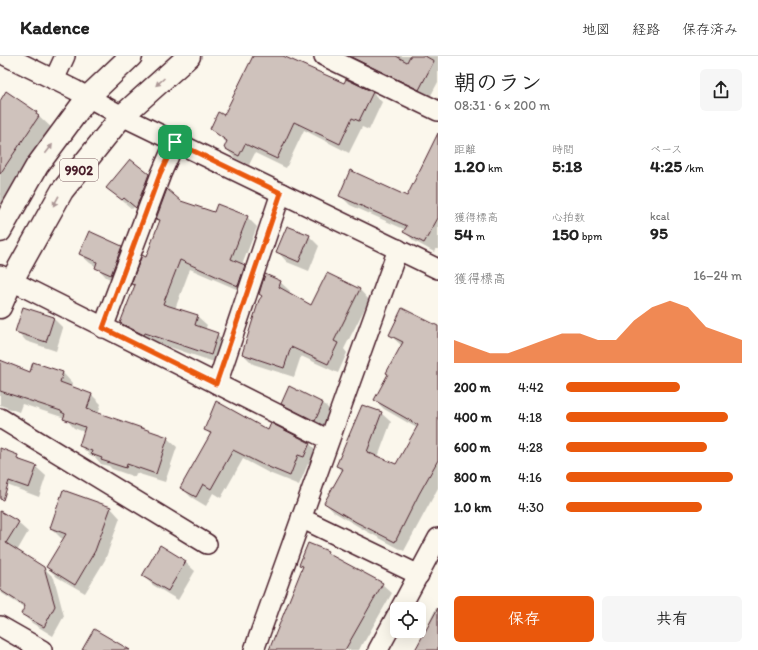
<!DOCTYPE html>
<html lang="ja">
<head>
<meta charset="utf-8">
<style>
	:root { --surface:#fff; --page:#f6f6f6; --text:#222; --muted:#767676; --line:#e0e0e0; --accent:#ea580c }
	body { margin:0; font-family:Itim,"Klee One",sans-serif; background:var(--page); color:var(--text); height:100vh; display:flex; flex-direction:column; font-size:15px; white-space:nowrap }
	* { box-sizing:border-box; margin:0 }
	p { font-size:13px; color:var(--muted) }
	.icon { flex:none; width:22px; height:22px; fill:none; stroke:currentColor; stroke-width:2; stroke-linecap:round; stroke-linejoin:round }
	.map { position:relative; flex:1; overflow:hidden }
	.details { display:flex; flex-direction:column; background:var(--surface); width:320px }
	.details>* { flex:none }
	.controls { position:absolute; left:390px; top:546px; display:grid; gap:8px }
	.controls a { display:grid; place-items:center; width:36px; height:36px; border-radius:6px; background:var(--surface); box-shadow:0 4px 16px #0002; font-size:20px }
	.pin { position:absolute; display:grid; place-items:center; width:34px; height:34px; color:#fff; margin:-17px; border-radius:8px; box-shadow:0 2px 6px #0006 }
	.round { display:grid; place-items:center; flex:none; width:42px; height:42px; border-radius:6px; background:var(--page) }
	.head { display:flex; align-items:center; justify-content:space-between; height:68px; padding:0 16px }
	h1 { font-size:22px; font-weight:700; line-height:30px }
	.figures { display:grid; grid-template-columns:repeat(3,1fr); gap:6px; height:68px; padding:4px 16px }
	.figures div { display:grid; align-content:center }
	.figures b { font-size:17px; font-weight:700 }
	.figures small { font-size:11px; font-weight:400 }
	.figures p { font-size:11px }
	.chart { height:112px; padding:8px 16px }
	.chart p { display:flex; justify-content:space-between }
	.chart svg { width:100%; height:72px; margin-top:4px; fill:var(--accent); opacity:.7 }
	.button { display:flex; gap:8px; margin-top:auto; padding:8px 16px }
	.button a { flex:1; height:46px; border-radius:6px; background:var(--accent); color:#fff; font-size:16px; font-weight:700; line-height:46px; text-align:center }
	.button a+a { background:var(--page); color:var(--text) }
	ul { padding:0 16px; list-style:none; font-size:13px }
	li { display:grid; grid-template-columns:64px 48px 1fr; align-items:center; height:30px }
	li i { height:10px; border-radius:5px; background:var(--accent) }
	header { display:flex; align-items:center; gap:24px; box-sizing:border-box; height:56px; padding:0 20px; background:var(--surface); border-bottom:1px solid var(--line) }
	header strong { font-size:19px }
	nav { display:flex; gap:22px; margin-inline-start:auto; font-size:14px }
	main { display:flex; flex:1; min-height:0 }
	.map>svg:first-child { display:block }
	.shadow { fill:#0003 }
	.building { fill:#cfc2bc; stroke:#4a1f2b }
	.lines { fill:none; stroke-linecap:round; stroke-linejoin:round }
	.minor-casing { stroke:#4a1f2b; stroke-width:22 }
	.primary-casing { stroke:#4a1f2b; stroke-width:25 }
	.minor { stroke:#fbf7ec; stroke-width:19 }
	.primary { stroke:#fbf7ec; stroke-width:22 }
	.oneway { fill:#ab9695 }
	.route-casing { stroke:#fff; stroke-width:8 }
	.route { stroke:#ea580c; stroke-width:5 }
	.labels { text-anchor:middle; stroke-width:3; stroke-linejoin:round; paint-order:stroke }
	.shield { fill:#fbf7ec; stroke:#7f6065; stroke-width:1 }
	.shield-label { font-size:13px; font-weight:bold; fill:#4a1f2b }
</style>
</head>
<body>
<header>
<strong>Kadence</strong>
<nav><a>地図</a><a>経路</a><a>保存済み</a></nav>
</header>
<main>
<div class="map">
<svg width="438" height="594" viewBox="0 0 438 594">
	<rect width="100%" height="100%" fill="#fbf7ec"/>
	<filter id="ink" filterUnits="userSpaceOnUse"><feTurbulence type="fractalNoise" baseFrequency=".025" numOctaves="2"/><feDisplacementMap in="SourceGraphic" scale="8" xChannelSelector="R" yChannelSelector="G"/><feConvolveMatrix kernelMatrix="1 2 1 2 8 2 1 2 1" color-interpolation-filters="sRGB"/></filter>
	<g filter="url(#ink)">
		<g class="shadow">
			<path d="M254,0H281L345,28L373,37L382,46L369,74L362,71L349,97L304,74L286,112L255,97L249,109L235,102L225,92L227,87L211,73L225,60Z"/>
			<path d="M360,0H438V26L429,43L367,13L358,3Z"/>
			<path d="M0,47L36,57L57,77L0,177Z"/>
			<path d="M438,96V193H436L434,196L414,185L405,176L406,174L350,149L340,139L408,141Z"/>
			<path d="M148,119L158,129L146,161L134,151L132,153L108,132Z"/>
			<path d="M180,146L215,158L247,161L257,171L242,209L254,220L248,238L190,213L175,253L197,260L207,269L205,274L217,278L227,288L220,308L155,286L154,288L131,276L121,267L135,230L132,228L147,202L160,166L157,163Z"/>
			<path d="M309,180L319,190L309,215L287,206L278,196Z"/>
			<path d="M122,191L131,200L121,228L106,221L97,211L90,207L80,198Z"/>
			<path d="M327,218L360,234L369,244L344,293L347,297L338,317L301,300L294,321L253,308L243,298L263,241L260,238L280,226L290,235L289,238L311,251Z"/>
			<path d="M53,262L63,272L56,295L26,285L17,275Z"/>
			<path d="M438,271V432L404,495L366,475L334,456L325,447L343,416L337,410L381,357L391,366L378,401L397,409L417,372L384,353L375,344L389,318L402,290L390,279Z"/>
			<path d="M34,308L63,317L72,327L71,331L92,339L101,348L98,358L167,382L177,391L165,426L136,417L135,421L112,413L109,410L101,408L95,401L90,399L80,390L84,376L74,372L65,362L22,348L19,356L0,349V315L31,318Z"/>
			<path d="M290,332L323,347L333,357L325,374L292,357L282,347Z"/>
			<path d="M205,374L269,375L310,388L319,397L314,410L308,408L299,429L269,417L243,403L221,442L213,437L206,450L191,441L181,431L211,379Z"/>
			<path d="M0,411H36L46,420L39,441L7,429L0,422Z"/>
			<path d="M64,435L111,452L120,462L105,504L85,537L57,521L47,511L64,483L61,482L51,472Z"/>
			<path d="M0,456L18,467L28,476L17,495L44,512L54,522L64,560L53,580L32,567L22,558L25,552L0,536Z"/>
			<path d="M327,496L331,500L382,528L392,537L363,588H362L359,594H270L303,512L300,509Z"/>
			<path d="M185,506L195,515L178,544L153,529L143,520Z"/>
			<path d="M436,552H438V594H416L429,570L428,569Z"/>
		</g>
		<g class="building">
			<path d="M253,0H283L344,27L346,23L373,36L359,65L352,62L340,88L294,66L277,103L245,88L239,100L224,92L227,85L210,73L218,56L224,59Z"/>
			<path d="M349,0H396L407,6L410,0H425L434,5L419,34Z"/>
			<path d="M6,35L37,56L36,58L39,60L0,118V45Z"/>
			<path d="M438,77V162L424,187L403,176L407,170L339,140L350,114L407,140Z"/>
			<path d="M130,103L149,118L136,152L124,142L122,144L106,132Z"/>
			<path d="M167,133L181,145L214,156L217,148L248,160L231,203L245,209L238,230L180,204L163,248L198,259L195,269L218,277L211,299L145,277L144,279L120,267L135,229L131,228L142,199L146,201L160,164L156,163Z"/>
			<path d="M287,170L310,179L299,206L276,196Z"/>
			<path d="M89,175L122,190L111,219L95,212L97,206L79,198Z"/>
			<path d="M327,217L360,233L334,285L338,287L328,308L291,291L284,312L242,298L259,244L262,240L259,238L265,218L281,225L279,231L311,249Z"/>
			<path d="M23,251L54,261L46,286L15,276Z"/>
			<path d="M402,252L438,270V404L419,438L395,486L356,466L324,447L343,413L336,410L362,349L382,356L367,396L396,408L418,369L374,344L388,318L386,317L403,286L389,279Z"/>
			<path d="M0,304L30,316L33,306L63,316L60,326L92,338L87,353L168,381L156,418L127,408L126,412L101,404L102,402L91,398L92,395L79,390L85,371L63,363L65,358L61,356V355L0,335Z"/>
			<path d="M289,330L323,347L315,365L281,348Z"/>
			<path d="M216,345L268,374L271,367L310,387L304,401L298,399L290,420L259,407L233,394L211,433L203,428L196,441L180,432L211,377L204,374Z"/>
			<path d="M0,392L18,399L17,403L37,410L29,432L9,425L3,444L0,443Z"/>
			<path d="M63,434L111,451L95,495L75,529L46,511L66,478L50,472Z"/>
			<path d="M0,455L19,466L6,487L44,511L55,550L44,571L21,558L25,550L0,534Z"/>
			<path d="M308,487L328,495L327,497L383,527L345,594H269L303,510L299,509Z"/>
			<path d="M160,489L186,505L168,535L142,520Z"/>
			<path d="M438,552V594H415Z"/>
			<path d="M94,573L130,594H82Z"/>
		</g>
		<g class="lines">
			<g class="minor-casing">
				<g id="minor">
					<path d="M6,0L75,34L122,60L438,213"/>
					<path d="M324,0L438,55"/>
					<path d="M54,24L65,0"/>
					<path d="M0,219L329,384"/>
					<path d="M103,272L161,118L175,86"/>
					<path d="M217,328L281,137"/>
					<path d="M0,362L207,488"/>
					<path d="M301,462L419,519"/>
					<path d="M400,553L438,482"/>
					<path d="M0,570L42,594"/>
					<path d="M254,594L398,193"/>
					<path d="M378,594L397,559"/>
				</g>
			</g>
			<g class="primary-casing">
				<g id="primary">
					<path d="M0,175L37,110L88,41L131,0"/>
					<path d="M0,251L11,226L62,135L122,60L189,0"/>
				</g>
			</g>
			<use href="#minor" class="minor"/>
			<use href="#primary" class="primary"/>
		</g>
		<defs><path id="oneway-solid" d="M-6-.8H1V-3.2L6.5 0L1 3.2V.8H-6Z"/></defs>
		<g class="oneway">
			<use href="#oneway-solid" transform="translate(160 26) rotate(138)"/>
			<use href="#oneway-solid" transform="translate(49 93) rotate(-53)"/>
			<use href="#oneway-solid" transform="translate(56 145) rotate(119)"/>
		</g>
	</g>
	<g class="lines" filter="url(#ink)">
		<g class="route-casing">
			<path id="route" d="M175,86L281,137L216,328L103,272L160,118Z"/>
		</g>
		<use href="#route" class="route"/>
	</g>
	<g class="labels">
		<rect class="shield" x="60" y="103" width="38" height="22" rx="3"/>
		<g class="shield-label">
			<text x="79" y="119">9902</text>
		</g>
	</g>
</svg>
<div class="controls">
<a><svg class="icon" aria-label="locate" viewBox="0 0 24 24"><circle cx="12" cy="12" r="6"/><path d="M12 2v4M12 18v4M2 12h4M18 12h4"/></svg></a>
</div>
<div class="pin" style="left:175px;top:86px;background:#1e9e55"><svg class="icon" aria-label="arrive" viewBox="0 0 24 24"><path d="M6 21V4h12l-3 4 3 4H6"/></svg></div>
</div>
<section class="details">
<div class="head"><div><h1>朝のラン</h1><p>08:31 · 6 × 200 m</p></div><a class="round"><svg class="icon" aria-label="share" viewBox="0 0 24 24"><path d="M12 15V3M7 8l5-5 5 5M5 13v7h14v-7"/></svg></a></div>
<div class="figures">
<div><p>距離</p><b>1.20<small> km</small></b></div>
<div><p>時間</p><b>5:18</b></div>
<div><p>ペース</p><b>4:25<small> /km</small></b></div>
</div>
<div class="figures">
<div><p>獲得標高</p><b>54<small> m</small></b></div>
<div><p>心拍数</p><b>150<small> bpm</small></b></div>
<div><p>kcal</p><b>95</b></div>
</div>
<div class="chart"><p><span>獲得標高</span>16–24 m</p>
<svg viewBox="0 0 160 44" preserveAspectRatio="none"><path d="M0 44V30L10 34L20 38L30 38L40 34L50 30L60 26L70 26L80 30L90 30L100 18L110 10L120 6L130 10L140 22L150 26L160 30V44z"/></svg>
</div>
<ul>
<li><b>200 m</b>4:42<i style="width:65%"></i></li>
<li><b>400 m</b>4:18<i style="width:92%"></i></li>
<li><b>600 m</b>4:28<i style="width:80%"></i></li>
<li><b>800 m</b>4:16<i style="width:95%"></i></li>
<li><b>1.0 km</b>4:30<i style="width:77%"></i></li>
</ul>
<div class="button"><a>保存</a><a>共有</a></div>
</section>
</main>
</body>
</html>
